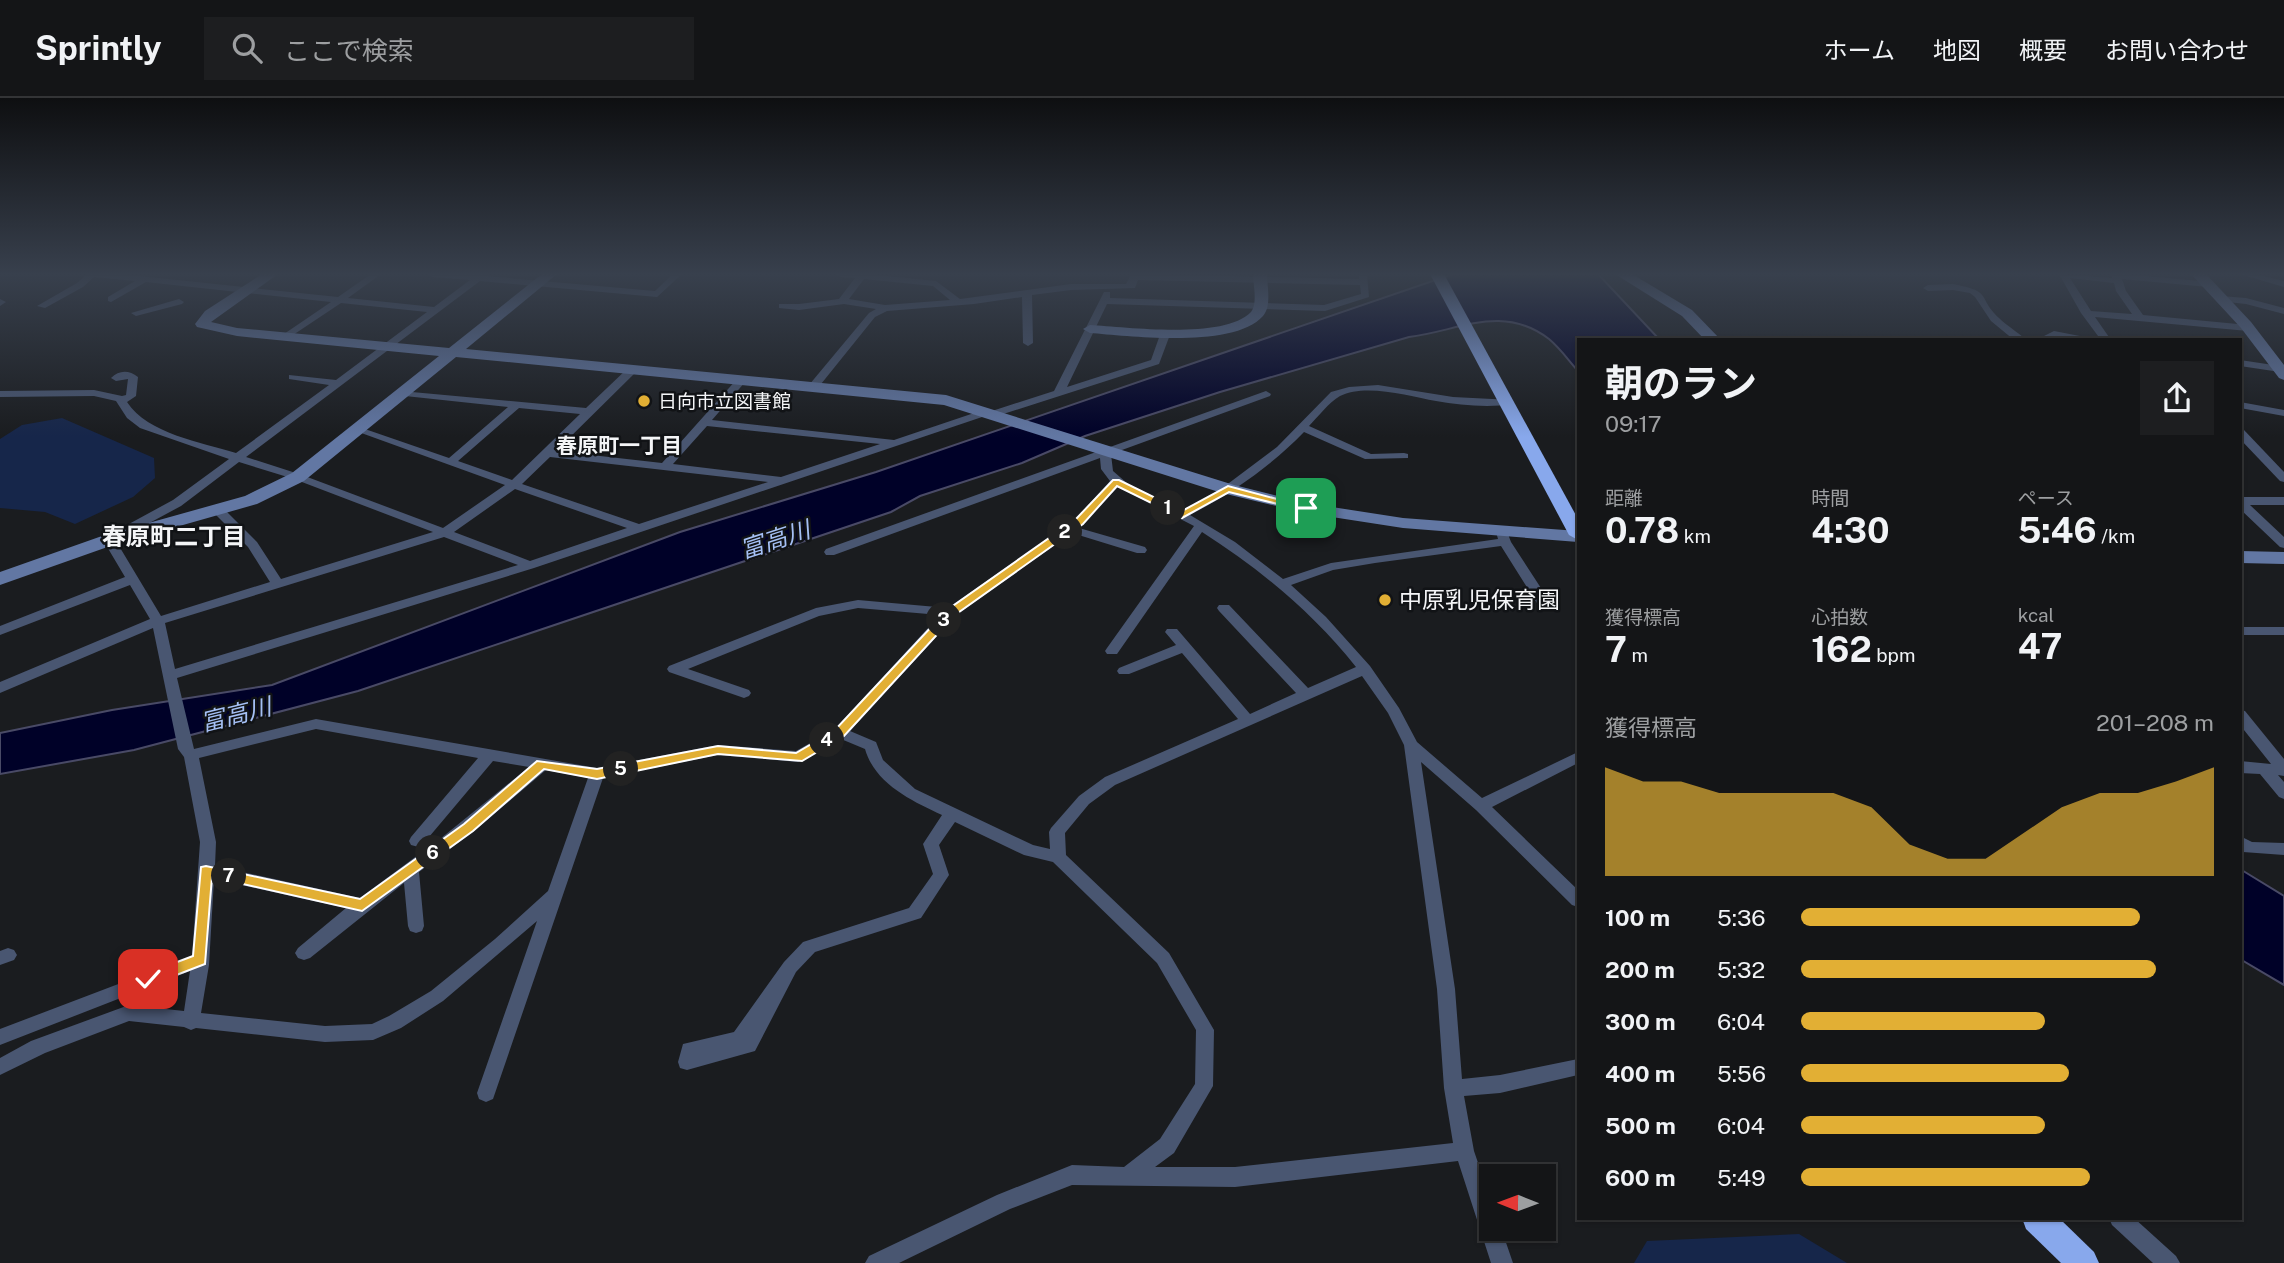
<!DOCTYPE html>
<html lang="ja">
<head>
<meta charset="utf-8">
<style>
	:root { --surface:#141517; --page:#1d1e20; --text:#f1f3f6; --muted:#9d9fa1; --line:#333436; --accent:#e2af34 }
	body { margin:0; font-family:"Public Sans","Noto Sans JP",sans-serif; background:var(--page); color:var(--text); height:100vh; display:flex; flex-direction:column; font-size:26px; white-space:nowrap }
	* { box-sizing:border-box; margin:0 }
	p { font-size:23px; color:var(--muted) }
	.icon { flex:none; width:38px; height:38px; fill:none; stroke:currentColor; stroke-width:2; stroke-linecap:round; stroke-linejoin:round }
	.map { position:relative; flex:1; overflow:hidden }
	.drawer { position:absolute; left:1577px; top:240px; width:665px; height:882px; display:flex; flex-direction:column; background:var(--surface); border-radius:0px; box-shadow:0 2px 5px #0004,0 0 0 2px var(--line) }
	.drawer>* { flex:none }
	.needle { width:46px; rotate:271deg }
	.tools { position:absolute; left:1479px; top:1066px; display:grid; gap:14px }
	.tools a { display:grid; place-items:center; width:77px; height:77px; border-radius:0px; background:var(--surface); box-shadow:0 2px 5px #0004,0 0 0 2px var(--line); font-size:35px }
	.pin { position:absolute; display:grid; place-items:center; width:60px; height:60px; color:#fff; margin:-30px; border-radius:14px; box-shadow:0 4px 10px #0006 }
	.km { position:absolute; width:35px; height:35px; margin:-18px; border-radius:50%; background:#222; color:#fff; font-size:19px; line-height:35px; text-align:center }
	.round { display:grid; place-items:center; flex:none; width:74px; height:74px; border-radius:0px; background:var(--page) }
	.head { display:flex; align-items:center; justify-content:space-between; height:119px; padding:0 28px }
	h1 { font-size:38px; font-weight:700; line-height:52px }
	.metrics { display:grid; grid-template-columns:repeat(3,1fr); gap:10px; height:119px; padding:7px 28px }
	.metrics div { display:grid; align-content:center }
	.metrics b { font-size:35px; font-weight:700 }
	.metrics small { font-size:19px; font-weight:400 }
	.metrics p { font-size:19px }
	.chart { height:196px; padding:14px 28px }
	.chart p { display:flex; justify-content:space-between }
	.chart svg { width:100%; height:126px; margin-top:7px; fill:var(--accent); opacity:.7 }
	ul { padding:0 28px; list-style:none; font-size:23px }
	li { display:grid; grid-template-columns:112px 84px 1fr; align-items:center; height:52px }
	li i { height:18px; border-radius:9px; background:var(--accent) }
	header { display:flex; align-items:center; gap:42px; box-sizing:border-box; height:98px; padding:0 35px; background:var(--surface); border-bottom:2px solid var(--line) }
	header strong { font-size:33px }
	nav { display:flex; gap:38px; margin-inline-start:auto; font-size:24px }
	.search { width:490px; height:63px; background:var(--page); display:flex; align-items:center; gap:18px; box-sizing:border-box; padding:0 24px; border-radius:0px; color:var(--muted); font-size:26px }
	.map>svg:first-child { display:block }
	.green { fill:#16264a }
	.water { fill:#000128; stroke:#494a66; stroke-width:2 }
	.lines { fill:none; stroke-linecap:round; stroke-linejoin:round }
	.street { fill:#495671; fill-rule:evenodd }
	.secondary { fill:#6277a3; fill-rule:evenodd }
	.highway { fill:#88a8ec; fill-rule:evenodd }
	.route { fill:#e2af34; stroke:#fff; stroke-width:2 }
	.poi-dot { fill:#e2af34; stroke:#111316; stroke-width:2.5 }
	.labels { text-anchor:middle; stroke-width:5; stroke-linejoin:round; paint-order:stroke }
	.far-poi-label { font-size:19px; fill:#f4f5f7; stroke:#111316; text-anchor:start }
	.far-neighbourhood-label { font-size:21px; font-weight:bold; fill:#f4f5f7; stroke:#111316 }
	.poi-label { font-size:23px; fill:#f4f5f7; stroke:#111316; text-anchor:start }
	.neighbourhood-label { font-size:24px; font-weight:bold; fill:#f4f5f7; stroke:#111316 }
	.water-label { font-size:24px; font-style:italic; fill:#a5c0f5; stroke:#111316 }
</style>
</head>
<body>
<header>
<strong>Sprintly</strong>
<div class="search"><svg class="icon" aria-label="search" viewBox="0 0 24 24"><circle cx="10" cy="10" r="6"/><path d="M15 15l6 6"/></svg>ここで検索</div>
<nav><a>ホーム</a><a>地図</a><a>概要</a><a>お問い合わせ</a></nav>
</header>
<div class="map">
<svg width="2284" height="1165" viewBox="0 0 2284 1165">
	<rect width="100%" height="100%" fill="#1a1c1f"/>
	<g class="green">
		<path d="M62,320L154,360L155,380L133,399L75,426L45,414L0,410V341L22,327Z"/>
		<path d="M1799,1136L1847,1165H1634L1647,1143Z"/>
	</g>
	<g class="water">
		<path d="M1453,176H1598L1659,241L1578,242V273C1569,263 1560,250 1549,241C1502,205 1459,233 1409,239L1220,294L1085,338L1022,365L920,398L891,414L358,593L134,652L0,676V635L112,612L272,587L680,434L876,374Z"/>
		<path d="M2240,771L2284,798V887L2240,861Z"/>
	</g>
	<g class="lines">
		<g class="street">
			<path d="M87,176H120L338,199L371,176H381L348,200L434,209L470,182L432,179L428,176H488L487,178L655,193L673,176H682L657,199L480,183L246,359L302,377L443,430L505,387L353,332L354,330H362L449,360L508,309L405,298L400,295L401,293L586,310L628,270L632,269L637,272L636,274L556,353L662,365L737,281L741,280L746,283L712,322L894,342L983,312L992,313L1054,293L1104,194H1110V200L1324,207L1361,196L1360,187L1138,182L1135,190L1071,192L1032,197L1033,245L1028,248L1023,245L1022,199L974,206L887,213L875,219L817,291H809V287L869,215L876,211L844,206L799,212L779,210V206H799L839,201L855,180L840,179L836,176H868L936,183L960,201L1071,186H1126L1131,177L1134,176L1359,181V176H1367L1369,199L1325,213L1107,206L1067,289L1151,262L1161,234L1169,232L1171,234L1159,266L997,318L988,317L534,470L177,580L194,651L316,621L597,670L718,647L796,653L835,631L940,517L858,510L819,518L688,571L749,592L751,595L749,598L744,600L669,574L667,571L669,568L816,510L858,502L948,510L1076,421L1110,383L1101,371L1100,360L834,457H826L824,454L826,451L1266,293L1271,296L1270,298L1111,356L1113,373L1128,386L1181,413L1217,394L1277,349L1331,294L1349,289L1378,287L1453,299L1512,302V306C1488,310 1460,307 1436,303C1410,298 1365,285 1340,298C1329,304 1318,319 1309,328L1371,356L1404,355L1408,356V360L1365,361L1304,334C1271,368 1232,395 1190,417L1235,444L1283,481L1331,465L1498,441L1496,434L1498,431H1506L1511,444L1552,507L1550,510H1540L1501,448L1375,465L1333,472L1291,487L1326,519L1370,568L1399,610L1417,644L1482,700L1578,654V665L1492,709L1578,792V809L1572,807L1476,712L1421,664L1455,891L1462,981L1500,977L1578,961V977L1500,995L1464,998L1474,1053L1491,1103V1130H1501L1513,1165H1491L1458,1063L1235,1089L1072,1087L1010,1111L899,1165H865L869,1158L997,1097L1072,1067L1124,1069L1160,1041L1195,986L1196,932L1157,865L1053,764L1024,757L955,724L939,747L949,777L921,820L815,854L796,874L755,953L687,972L680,970L678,964L683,946L734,934L784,864L803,844L909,810L933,776L923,746L942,717C912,703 875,686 865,651L841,641L798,664L718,657L603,680L493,1001L486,1004L479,1001L477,995L537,823L443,903L401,930L373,942L325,944L196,930L191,932L184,929L129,923L45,955L0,977V960L31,943L129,907L184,913L190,873L0,947V931L192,858L200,744L184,659L178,651L153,530L0,595V584L150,521L130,487L0,537V528L125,479L103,442L105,439L173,402L229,361L140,330L127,320L116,303L94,298L0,299V293L94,292L122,298L126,297L128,281L116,283L111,280C119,272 129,272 138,279L136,298L127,304C148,336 201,344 236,355L329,287L289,281V277L336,282L427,214L341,205L287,241L282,238L284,236L331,204L146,184L111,204L108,203V199L135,183L94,179L83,189L45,210L37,208L77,185ZM864,181L933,188L950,202L885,207L849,201ZM519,310L580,316L512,382L458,363ZM707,328L880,346L781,379L673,366ZM550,359L768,384L639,426L522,386ZM239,364L294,381L433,434L281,481L257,444L223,410H215L213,413L215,416L248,449L270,484L161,518L116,443L181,408ZM1118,389L1194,428L1107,550L1105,553L1107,556H1117L1202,434C1260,471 1313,515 1356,569L1308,590L1229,507H1219L1217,510L1219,513L1296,595L1250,616L1177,531H1167L1165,534L1176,547L1119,570L1117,573L1119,576H1129L1182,555L1238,621L1105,679L1079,698L1051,730L1049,734L1050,751L1033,747L915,691L883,662L876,644L850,633L956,517L1072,435L1137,455H1145L1147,452L1145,449L1079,430ZM515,391L627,430L530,463L454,434ZM444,439L518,467L175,571L165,525ZM1362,578L1388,615L1404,647L1437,891L1444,990L1453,1045L1235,1069H1155L1174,1055L1213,988L1214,932L1169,855L1066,757L1065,735L1089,706L1115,687ZM316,631L478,660L411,739L409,743L411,747L426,751L360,800L215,768L216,744L199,660ZM493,663L529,669L440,741L429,739ZM546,672L588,680L548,793L495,841L431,893L389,918L372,926L325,928L201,915L209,867L214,781L346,810L298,850L295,855L298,860L304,862L310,860L404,785L408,828L410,833L416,835L422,833L424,828L419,774L474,733Z"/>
			<path d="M2059,176L2112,180V176H2124L2211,184V188L2208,189L2122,181L2126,193L2143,217L2248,227L2253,230L2248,233L2095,219L2111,242H2101L2081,215ZM2070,180L2114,185L2116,193L2132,216L2091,213Z"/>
			<path d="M2240,176H2255L2284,183V189Z"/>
			<path d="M1953,186C1994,194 1976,198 1999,220C2007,228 2018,234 2026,242H2014L1991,223L1975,199L1970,195L1953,192L1928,193L1923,190L1928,187Z"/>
			<path d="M2221,198L2246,200L2284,210V216L2246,206L2218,203L2216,201Z"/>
			<path d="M0,201L6,204L0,208Z"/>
			<path d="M179,201L184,204L182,206L136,218L131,215Z"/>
			<path d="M2054,233L2085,239L2090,242L2040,240Z"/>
			<path d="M2240,262L2280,268L2284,269V273L2280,274L2240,268Z"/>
			<path d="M2240,304L2284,312V318L2240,310Z"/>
			<path d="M2240,331L2244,332L2284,374V384L2280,383L2240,341Z"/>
			<path d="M2240,399H2284V407H2250L2284,439V450L2280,449L2240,411Z"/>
			<rect x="2240" y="529" width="44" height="8"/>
			<path d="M2240,612L2245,613L2284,661V678L2278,677L2284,684V701L2279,699L2260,676L2240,675V663L2271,666L2240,627Z"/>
			<path d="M2240,738L2252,744L2284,745V757L2243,754L2240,752Z"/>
			<path d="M8,850L14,852L17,857L14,862L0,867V853Z"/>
			<path d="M2109,1120H2134L2176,1158L2180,1165H2153L2112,1127Z"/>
		</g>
		<g class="secondary">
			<path d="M262,176H278L211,224L237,230L449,250L542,176H557L466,251L946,297L1234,387L1306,405L1403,420L1578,433V444L1403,430L1306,415L1222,395L944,307L456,259L304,383L257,406L116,446L0,487V474L102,438L245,398L292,375L439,258L237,238L197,229L195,226L205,213Z"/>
			<path d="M1253,176H1267C1267,188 1272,208 1263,218C1234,251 1130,238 1090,235L1083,231L1090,227C1127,229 1224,242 1251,214C1258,206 1253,185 1253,176Z"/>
			<path d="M1615,176H1632L1692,212L1721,242H1705L1682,218Z"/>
			<path d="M2191,176H2206L2251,224L2284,267V282L2279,280L2241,230Z"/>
			<path d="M2240,453L2284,454V466L2240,465Z"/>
		</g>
		<g class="highway">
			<path d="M1430,176H1444L1578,421V442L1569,437Z"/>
			<path d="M2022,1120H2059L2094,1154L2099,1165H2061L2026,1131Z"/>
		</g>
	</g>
	<linearGradient id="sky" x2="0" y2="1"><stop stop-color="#0e0f11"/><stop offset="0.52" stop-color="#38404d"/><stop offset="1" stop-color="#38404d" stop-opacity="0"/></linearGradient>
	<rect width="2284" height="339" fill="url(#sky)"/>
	<path class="route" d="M1113,382H1119L1182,413L1228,388L1311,410L1306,413L1229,394L1182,420L1117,388L1083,426L955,517L844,638L802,663L718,656L597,681L544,671L473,733L362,813L212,779L205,866L148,888L143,886V877L193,858L201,769L206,768L360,801L464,726L537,663L597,671L718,648L796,655L835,632L947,512L1076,421Z"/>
	<g class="poi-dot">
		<circle cx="644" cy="303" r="7"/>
		<circle cx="1385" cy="502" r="7"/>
	</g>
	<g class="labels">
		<g class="far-poi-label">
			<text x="658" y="310">日向市立図書館</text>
		</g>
		<g class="far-neighbourhood-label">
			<text x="619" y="355">春原町一丁目</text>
		</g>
		<g class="poi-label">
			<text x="1399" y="510">中原乳児保育園</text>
		</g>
		<g class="neighbourhood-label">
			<text x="174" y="447">春原町二丁目</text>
		</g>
		<g class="water-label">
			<text transform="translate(775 442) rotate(-18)" y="8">富高川</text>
			<text transform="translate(236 617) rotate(-14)" y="8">富高川</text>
		</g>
	</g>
</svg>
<div class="tools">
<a><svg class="needle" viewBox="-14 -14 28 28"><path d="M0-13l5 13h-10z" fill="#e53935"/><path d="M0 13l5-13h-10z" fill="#9d9fa1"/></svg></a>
</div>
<div class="pin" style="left:1306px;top:410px;background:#1e9e55"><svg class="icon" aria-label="arrive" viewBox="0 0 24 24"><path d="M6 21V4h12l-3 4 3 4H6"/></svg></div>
<div class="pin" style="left:148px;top:881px;background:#d93025"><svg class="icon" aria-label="check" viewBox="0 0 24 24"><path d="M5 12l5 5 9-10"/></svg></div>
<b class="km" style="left:1168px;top:410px">1</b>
<b class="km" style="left:1065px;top:434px">2</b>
<b class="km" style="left:944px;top:522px">3</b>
<b class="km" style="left:827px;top:642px">4</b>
<b class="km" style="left:621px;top:671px">5</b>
<b class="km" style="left:433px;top:755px">6</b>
<b class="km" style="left:229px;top:778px">7</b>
<section class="drawer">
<div class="head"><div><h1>朝のラン</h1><p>09:17</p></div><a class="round"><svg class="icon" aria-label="share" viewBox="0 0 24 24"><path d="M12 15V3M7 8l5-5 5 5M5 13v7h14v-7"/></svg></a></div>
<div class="metrics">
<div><p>距離</p><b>0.78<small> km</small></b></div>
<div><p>時間</p><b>4:30</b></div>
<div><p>ペース</p><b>5:46<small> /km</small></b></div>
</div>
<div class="metrics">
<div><p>獲得標高</p><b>7<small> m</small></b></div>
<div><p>心拍数</p><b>162<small> bpm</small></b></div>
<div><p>kcal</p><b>47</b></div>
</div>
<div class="chart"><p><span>獲得標高</span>201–208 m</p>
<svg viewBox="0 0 160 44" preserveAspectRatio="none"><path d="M0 44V6L10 11L20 11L30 15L40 15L50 15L60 15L70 20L80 33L90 38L100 38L110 29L120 20L130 15L140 15L150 11L160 6V44z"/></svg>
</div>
<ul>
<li><b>100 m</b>5:36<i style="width:82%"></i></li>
<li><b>200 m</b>5:32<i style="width:86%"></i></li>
<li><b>300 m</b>6:04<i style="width:59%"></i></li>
<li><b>400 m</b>5:56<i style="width:65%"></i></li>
<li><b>500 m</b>6:04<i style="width:59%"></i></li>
<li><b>600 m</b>5:49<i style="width:70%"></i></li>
</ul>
</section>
</div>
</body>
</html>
